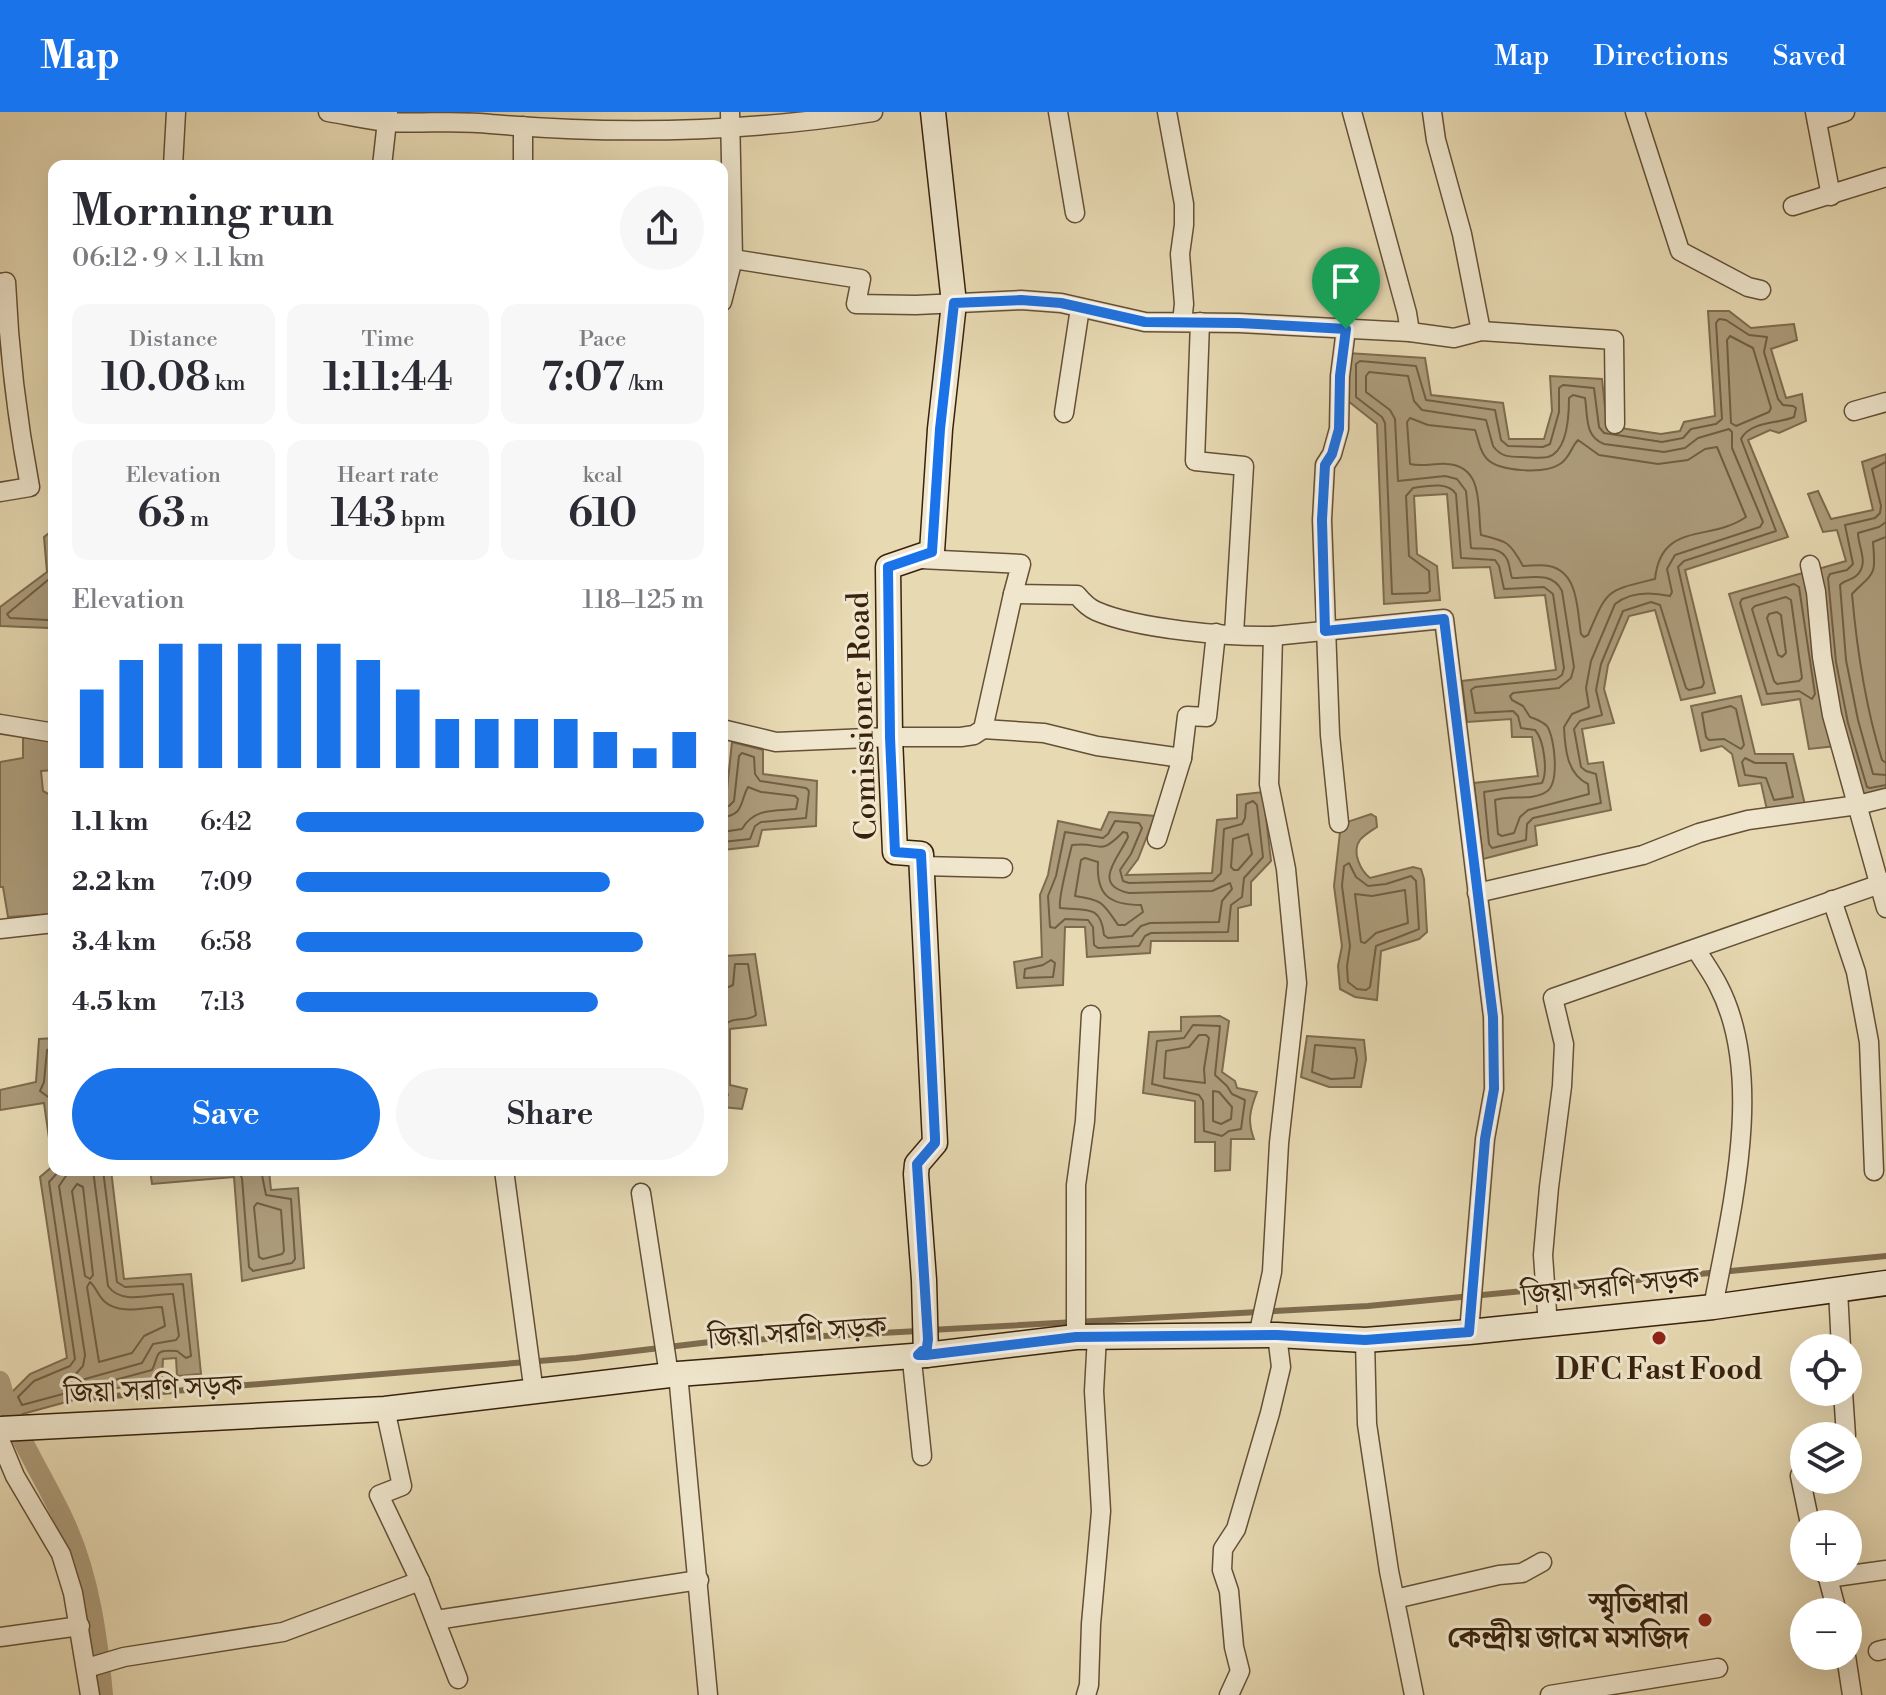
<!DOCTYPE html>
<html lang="en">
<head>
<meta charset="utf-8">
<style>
	:root { --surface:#fff; --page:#f7f7f7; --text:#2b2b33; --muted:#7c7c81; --accent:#1a73e8 }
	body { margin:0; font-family:"Libre Bodoni","Noto Serif Bengali",serif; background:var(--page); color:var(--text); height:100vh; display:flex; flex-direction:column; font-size:30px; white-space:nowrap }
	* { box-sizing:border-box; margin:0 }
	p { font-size:26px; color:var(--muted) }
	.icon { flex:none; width:44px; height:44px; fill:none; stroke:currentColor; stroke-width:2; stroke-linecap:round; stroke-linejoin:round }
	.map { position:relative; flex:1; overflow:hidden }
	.panel { position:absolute; left:48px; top:48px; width:680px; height:1016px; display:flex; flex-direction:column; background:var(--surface); border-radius:16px; box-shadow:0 8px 32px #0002 }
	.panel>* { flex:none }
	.buttons { position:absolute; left:1790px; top:1222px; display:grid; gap:16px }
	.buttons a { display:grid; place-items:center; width:72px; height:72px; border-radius:50%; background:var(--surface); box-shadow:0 8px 32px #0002; font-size:40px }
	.pin { position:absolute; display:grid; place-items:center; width:68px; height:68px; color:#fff; margin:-82px -34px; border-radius:50% 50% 50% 0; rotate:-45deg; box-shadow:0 0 8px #0007 }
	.pin .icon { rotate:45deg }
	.round { display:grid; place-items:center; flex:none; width:84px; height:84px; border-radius:42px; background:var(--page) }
	.head { display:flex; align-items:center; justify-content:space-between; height:136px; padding:0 24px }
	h1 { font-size:44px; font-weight:600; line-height:60px }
	.figures { display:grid; grid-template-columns:repeat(3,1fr); gap:12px; height:136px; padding:8px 24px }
	.figures div { display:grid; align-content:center; border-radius:16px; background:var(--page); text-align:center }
	.figures b { font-size:40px; font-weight:600 }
	.figures small { font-size:22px; font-weight:400 }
	.figures p { font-size:22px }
	.chart { height:224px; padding:16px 24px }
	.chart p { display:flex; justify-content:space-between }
	.chart svg { width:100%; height:144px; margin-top:8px; stroke:var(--accent); stroke-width:6 }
	.cta { display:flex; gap:16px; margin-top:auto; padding:16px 24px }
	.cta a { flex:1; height:92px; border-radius:48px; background:var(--accent); color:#fff; font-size:32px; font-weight:600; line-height:92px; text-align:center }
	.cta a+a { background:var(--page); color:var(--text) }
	ul { padding:0 24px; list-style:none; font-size:26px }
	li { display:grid; grid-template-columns:128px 96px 1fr; align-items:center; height:60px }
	li i { height:20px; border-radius:10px; background:var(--accent) }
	header { display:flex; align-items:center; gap:48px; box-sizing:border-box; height:112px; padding:0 40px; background:var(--accent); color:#fff }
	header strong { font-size:38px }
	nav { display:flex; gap:44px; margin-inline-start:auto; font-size:28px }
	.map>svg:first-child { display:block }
	.water { fill:#ac9b7a; stroke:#7e6b4e; stroke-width:2 }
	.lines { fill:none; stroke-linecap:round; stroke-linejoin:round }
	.shore { stroke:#725e43; stroke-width:2 }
	.stream { stroke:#7e6b4e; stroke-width:6 }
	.canal { stroke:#ac9b7a; stroke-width:20 }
	.street-casing { stroke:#645036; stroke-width:21 }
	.secondary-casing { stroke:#38220c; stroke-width:27 }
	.street { stroke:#efe6cd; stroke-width:18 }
	.secondary { stroke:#efe6cd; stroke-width:24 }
	.route-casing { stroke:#fff; stroke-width:16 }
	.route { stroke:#1a73e8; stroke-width:10 }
	.poi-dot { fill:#8f2418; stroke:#efe6cd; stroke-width:3 }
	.labels { text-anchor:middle; stroke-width:6; stroke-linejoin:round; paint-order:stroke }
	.street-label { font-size:30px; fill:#38220c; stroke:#efe6cd }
	.poi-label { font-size:30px; font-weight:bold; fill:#38220c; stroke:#efe6cd }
</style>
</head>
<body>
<header>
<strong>Map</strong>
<nav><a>Map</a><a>Directions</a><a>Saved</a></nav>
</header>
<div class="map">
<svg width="1886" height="1583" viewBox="0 0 1886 1583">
	<rect width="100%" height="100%" fill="#e7d9b2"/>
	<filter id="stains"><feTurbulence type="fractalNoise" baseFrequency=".0025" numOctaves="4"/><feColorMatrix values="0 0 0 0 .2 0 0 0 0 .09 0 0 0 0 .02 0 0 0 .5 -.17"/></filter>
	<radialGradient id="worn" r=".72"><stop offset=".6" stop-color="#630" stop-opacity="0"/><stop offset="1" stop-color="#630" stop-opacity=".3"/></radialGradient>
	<g class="water">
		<path d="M1708,199H1729L1751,216L1794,212L1797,228L1771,237L1786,286L1802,282L1806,309L1779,321L1770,318L1748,328L1788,425L1685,458L1715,581L1681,588L1655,498L1629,504L1608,553L1604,577L1614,611L1582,617L1588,652L1603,650L1611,698L1535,714L1537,733L1483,747L1474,671L1538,664L1532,625H1512L1511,607L1467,610L1462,569L1556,558L1545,483L1495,486L1490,455L1453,456L1447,382L1414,384L1417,442L1437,454L1440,488L1384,492L1377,312L1348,289V241L1425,246L1431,283L1503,291L1509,327H1544L1552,299L1550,264L1602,267L1607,314L1661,322L1680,319L1684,310L1715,304Z"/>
		<path d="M1886,342V680L1862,687L1840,613L1818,457L1846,449L1837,418L1823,420L1808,382L1818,379L1831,407L1873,398L1862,350Z"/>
		<path d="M54,417V575L49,516L0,514V495L47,460L44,425Z"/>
		<path d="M1806,460L1836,634L1809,637L1800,587L1762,593L1729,482Z"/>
		<path d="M1741,584L1755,642H1793L1805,693L1767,698L1761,671L1739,674L1732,642L1722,634L1701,639L1691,594Z"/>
		<path d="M54,601V658L41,659L43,679L54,685V802L8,805L3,775H0V650L23,646V625L49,614Z"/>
		<path d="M732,630L763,638V662L817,669L816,714L762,718L758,734L723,738L722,780V687H726Z"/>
		<path d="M1263,680L1271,749L1251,770V793L1238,796V829H1151L1150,841L1087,845L1085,815H1065L1063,873L1017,876L1014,850L1042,845L1040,783L1048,763L1058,709L1101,718L1109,700L1155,704L1138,747L1126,763L1212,761L1217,708L1237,706V683Z"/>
		<path d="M1371,702L1376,705L1377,715C1371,719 1364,723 1360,728C1351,740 1361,759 1370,766L1413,755L1421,757L1424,767L1427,820L1419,827L1381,839L1377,888L1355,885L1340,877L1338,854L1342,834L1334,774L1340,720L1347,710Z"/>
		<path d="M755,842L766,913L730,917V973L747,977L742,997L722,995V870L726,869V844Z"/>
		<path d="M1220,904L1229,909L1222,960L1235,969L1237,976L1257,980C1250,998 1247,1009 1254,1027H1231L1230,1058L1215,1059V1030H1195V989L1143,981L1149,920L1181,919V905Z"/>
		<path d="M1307,924L1364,928L1366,947L1361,975H1329L1301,965Z"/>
		<path d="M54,926V1058H111L124,1167L191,1162L201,1262L177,1264L176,1246L163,1247L162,1264L15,1304L9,1283L30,1262L67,1246L40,1065L53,1054L44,991L0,998V978L36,970L39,927Z"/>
		<path d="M150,1058H269L271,1078L298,1076L304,1156L242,1169L234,1065L152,1072Z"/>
	</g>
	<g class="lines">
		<g class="shore">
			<path d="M1719,207L1726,208L1749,223L1767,225L1764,240L1778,287L1783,293L1793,294L1796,296L1794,305C1778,312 1750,309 1741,327L1776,419L1684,449L1678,455L1704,571L1702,575L1689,578L1686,576L1660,493L1651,490L1623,499L1601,552L1596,578L1602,603L1580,609L1574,617L1581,655L1586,659L1596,662L1601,691L1533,706L1527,712L1526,728L1492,736L1489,732L1484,680L1542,671C1548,659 1544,628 1535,618L1521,616L1518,604L1513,599L1475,601L1471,578L1475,575L1556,567L1562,563L1564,556L1553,482L1544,475L1504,477L1499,454L1495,448L1461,446L1456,382C1448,369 1427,374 1413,376L1406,384L1409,444L1429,459L1430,479L1427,481L1392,482L1385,311L1382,305L1356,285V252L1360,249L1416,254L1426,288L1495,298L1501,328L1508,334L1543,335L1550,332L1559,300V276L1563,273L1594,276L1599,315L1604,321L1662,330L1683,326L1691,317L1716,312L1722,307L1716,211Z"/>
			<path d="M1730,224L1753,236L1771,296L1769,300L1736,314L1731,311L1727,228Z"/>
			<path d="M1369,260L1408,264L1414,289L1422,298L1486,308L1493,334C1501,345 1509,345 1522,345C1530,345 1540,347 1548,345C1568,339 1569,303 1569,286L1573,283L1585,286C1588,304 1584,324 1604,332L1664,340L1685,336L1698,326L1729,317L1732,320V336L1763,410L1760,415L1675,443L1667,457L1672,480L1670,484C1652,480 1631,479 1615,492L1591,549L1586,576L1589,595L1572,602L1564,615C1565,637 1567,662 1588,672L1589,682L1528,698L1520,705L1514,721L1502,724L1498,722L1495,688C1510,683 1532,689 1546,680C1560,672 1555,626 1547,614C1542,609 1536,607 1530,605L1523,594L1512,588L1510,584L1513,581L1559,576L1571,566L1574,555L1562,479C1552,459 1531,466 1512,466C1510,461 1510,453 1507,447C1499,433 1483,438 1471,436L1466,379L1457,367L1445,364L1398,369L1395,307L1390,298L1366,280V264Z"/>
			<path d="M1410,306L1428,313L1475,318C1479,328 1479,339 1487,347C1500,360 1545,362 1560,352C1570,346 1571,335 1578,328L1599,343L1658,352L1688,348L1705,337L1717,335L1746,405C1710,430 1661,409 1655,467C1606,479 1608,476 1588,523L1584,525L1581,522C1577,498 1579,460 1549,454C1541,452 1531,454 1523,454C1510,430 1507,429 1481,423C1477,398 1485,354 1447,352C1435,351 1422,355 1410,352L1407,310Z"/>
			<path d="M1886,350L1872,357L1881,394L1880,401L1875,406L1845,413L1853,452L1847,458L1830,462L1828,466L1836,550L1848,611L1867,675L1870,676L1886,673"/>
			<path d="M1886,410L1879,415L1858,421C1858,435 1870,452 1856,464C1850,469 1844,468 1840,473L1846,548L1858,608L1873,662L1886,663"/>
			<path d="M1886,425L1873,430C1876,464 1875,459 1852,482C1857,539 1865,593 1882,648L1886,651"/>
			<path d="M54,463L7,502L10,506L48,508L54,511"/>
			<path d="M1794,472L1799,475L1815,582L1812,587L1799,579L1767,582L1740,491L1742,487Z"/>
			<path d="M1786,485L1791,488L1802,566L1799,569L1777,572L1774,569L1752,497L1755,494Z"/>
			<path d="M1777,500L1781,503L1786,541L1782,545L1778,543L1767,506L1769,502Z"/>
			<path d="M1731,594L1736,597L1744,633L1741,637L1724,627L1709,628L1706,625L1702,601Z"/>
			<path d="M1745,646L1755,651H1786L1793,685L1774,688L1766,666L1745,663L1742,650Z"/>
			<path d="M1253,689L1257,693L1263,745L1244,766L1242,785L1231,793L1228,820L1151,821L1145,824L1139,834L1098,836L1094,833L1093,815L1088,808L1065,807L1055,816L1050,815L1048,784L1056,764L1065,720L1103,726L1108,722L1115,709L1139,711L1142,716L1131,742L1120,758L1123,769L1129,771L1213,769L1221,761L1224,717L1242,712L1245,706L1246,692Z"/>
			<path d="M722,695L729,694L734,689L739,644L742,641L754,645L755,662L760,669L806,676L809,679L806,706L761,710L755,714L750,727L722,730"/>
			<path d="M722,705C744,704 740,689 748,675L761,680L795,684L798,687L796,697C774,699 754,696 742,717L722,720"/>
			<path d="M1123,720L1127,721L1128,725C1120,744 1090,773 1129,781L1212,779L1230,771L1232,777L1222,789L1219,810L1150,811L1141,814L1132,824L1108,826L1104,823C1101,791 1084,799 1060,796C1058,787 1069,745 1072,733C1101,729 1098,746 1123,720Z"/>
			<path d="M1248,722L1252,742L1238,758H1234L1231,755L1233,727Z"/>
			<path d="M1085,746L1098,750C1096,783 1109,793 1141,793L1143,800L1125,813H1118C1103,791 1103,788 1075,784L1081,748Z"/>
			<path d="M1349,751L1356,765L1368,774L1386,772L1411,764L1416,769L1419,817L1376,834L1370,875L1366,878L1357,877L1348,870L1347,854L1350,834L1342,774L1344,754Z"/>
			<path d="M1405,778L1408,811L1376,821L1365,831L1361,830L1355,782L1372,784Z"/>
			<path d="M1051,848L1055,851L1053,865L1024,866L1025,857L1043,853Z"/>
			<path d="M722,878L733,873L735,852H748L756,903C747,911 731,903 723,915L722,973L728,983L722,987"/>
			<path d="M1193,913L1220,914L1215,963L1227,974L1232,982L1245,988L1241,1017L1229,1019L1222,1024L1204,1019L1203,989L1199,983L1152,972L1157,929L1184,926Z"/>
			<path d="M1199,923H1206L1209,926L1204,957L1205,971L1164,966L1166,939L1189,935Z"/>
			<path d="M1315,933L1355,936L1357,947L1354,966L1331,967L1312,960Z"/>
			<path d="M54,934L47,938L44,970L40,979L51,987L54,1002"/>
			<path d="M1213,979L1219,980L1232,995L1231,1007L1221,1012L1213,1009Z"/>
			<path d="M60,1058L49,1070L75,1247L70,1254L34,1269L18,1285L22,1293L152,1258C160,1243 152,1237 177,1239L186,1246L191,1244L183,1172L125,1175L117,1170L103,1058"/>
			<path d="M70,1058L59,1074L85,1243L83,1254L74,1264L78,1269L142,1251L153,1232L176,1228L179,1224L173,1182C152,1181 122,1194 108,1174L93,1058"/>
			<path d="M237,1058L242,1066L249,1155L253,1159L292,1151L295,1147L291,1087L266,1083L261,1058"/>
			<path d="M77,1072L83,1075L93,1163L90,1167L85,1164L72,1079Z"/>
			<path d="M257,1091L281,1098L284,1139L282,1142L263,1147L259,1145L254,1095Z"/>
			<path d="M90,1170C96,1175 98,1184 105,1190C121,1203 144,1195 162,1195L165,1214L144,1224L132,1241L99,1250L87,1175Z"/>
		</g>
		<g class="stream">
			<path d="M930,1218L1368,1194L1886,1144"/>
			<path d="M77,1287L576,1246L710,1230L919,1219"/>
		</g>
		<path class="canal" d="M0,1269C13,1322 45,1365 67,1415C90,1467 98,1527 103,1583"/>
		<g class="street-casing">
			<g id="street">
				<path d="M328,0C347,3 368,8 388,10C422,12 457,8 491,12C618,23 747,20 873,0"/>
				<path d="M730,0L733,147"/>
				<path d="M1058,0L1075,101"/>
				<path d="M1167,0L1184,92V113L1180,142L1184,192L1182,210"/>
				<path d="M1352,0L1407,201L1410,220"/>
				<path d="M1432,0L1436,28L1462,122L1481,219"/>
				<path d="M1635,0L1680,139L1748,175L1761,178"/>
				<path d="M1815,0L1831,84"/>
				<path d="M1817,9L1845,0"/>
				<path d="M173,54L176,0"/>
				<path d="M382,54L388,0"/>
				<path d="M523,54V14"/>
				<path d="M1793,94L1886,65"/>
				<path d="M0,171L6,170C9,240 17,307 30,375L0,380"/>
				<path d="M722,190L733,147L861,167L856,192L916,193L1021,188L1061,191L1145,210L1239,211L1410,220L1454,226L1481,219L1614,228L1615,312"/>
				<path d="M1200,210L1195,349L1244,354L1234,522"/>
				<path d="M1854,299L1886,290"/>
				<path d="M1064,301L1080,196"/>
				<path d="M920,447L1021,452L1013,482L1077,483C1082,489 1089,496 1096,499C1137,517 1228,525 1273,524L1444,507L1493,905L1494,977L1485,1027L1469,1220"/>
				<path d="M1810,453L1816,480L1822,545L1832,603L1886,796"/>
				<path d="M0,612L49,620"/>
				<path d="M722,617L776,630L890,625H961L974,623L983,617L1013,482"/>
				<path d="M983,617L1044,621L1097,634L1182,646"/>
				<path d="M1339,711L1330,623L1322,408L1325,353L1332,342L1339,317L1340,264L1346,217"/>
				<path d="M1157,727L1182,646L1187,604L1207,605L1216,521"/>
				<path d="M921,754L1003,756"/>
				<path d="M1477,781L1643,743L1699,721L1748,708L1858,693L1886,686"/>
				<path d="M1832,788L1856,860L1869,930L1874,1059"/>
				<path d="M0,817L54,811"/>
				<path d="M1696,837C1703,849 1712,861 1718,873C1766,964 1731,1099 1713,1195"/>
				<path d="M504,1058L534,1281"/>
				<path d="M641,1081L669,1263"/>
				<path d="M1838,1178L1841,1236"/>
				<path d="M1548,1214L1543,1143L1549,1075L1562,974L1564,932L1553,886L1886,770"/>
				<path d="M1258,1224L1272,1160L1279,1031L1297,871L1286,757L1269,672L1273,524"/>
				<path d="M1076,1225V1073L1085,1009L1091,903"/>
				<path d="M1365,1228L1367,1312L1389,1459L1414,1583"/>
				<path d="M678,1262L708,1583"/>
				<path d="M1843,1280L1846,1324"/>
				<path d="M385,1297L402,1374L379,1383L420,1469L458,1567"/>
				<path d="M0,1328L15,1364L61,1442L73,1481L90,1583"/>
				<path d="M922,1344L912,1249L922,1239L924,1241"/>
				<path d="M1804,1361L1800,1364L1810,1412"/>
				<path d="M1820,1456L1828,1466L1837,1500"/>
				<path d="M1828,1466L1886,1458"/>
				<path d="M1395,1487L1499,1463L1522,1461L1542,1450"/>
				<path d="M436,1508L699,1468"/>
				<path d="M0,1525L80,1514"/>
				<path d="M1878,1539L1886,1537"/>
				<path d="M1846,1544L1852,1583"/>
				<path d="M87,1556L124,1545L283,1520L420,1469"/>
				<path d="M1086,1583L1089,1573L1091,1512L1101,1399L1094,1279L1097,1224"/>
				<path d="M1229,1583L1240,1559L1234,1535L1229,1479L1222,1458L1223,1437L1236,1417L1270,1301L1281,1255L1277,1223"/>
				<path d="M1550,1583L1718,1556"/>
			</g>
		</g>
		<g class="secondary-casing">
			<g id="secondary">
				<path d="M926,1243L924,1168L916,1062L917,1052L935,1031L921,742L895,740L890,625L888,455L932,440L940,317L954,191L933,0"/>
				<path d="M0,1317L385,1297L678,1262L926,1243L1076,1225L1277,1223L1365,1228L1469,1220L1713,1195L1886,1171"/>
			</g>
		</g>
		<use href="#street" class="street"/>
		<use href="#secondary" class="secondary"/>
	</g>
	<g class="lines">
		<g class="route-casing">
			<path id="route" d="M1346,217L1239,211L1145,210L1061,191L1021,188L954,191L940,317L932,440L888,455L890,625L895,740L921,742L935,1026V1031L917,1052L928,1227L926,1243H918L922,1239L926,1243L1076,1225L1277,1223L1365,1228L1469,1220L1485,1027L1494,977L1493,905L1444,507L1325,519L1322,408L1325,353L1332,342L1339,317L1340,264L1346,217"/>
		</g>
		<use href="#route" class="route"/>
	</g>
	<g class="poi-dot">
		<circle cx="1659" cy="1226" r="8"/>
		<circle cx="1705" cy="1508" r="8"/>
	</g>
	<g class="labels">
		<g class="street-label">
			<text transform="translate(862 604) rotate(-92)" y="10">Comissioner Road</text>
			<text transform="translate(1610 1174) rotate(-6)" y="10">জিয়া সরণি সড়ক</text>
			<text transform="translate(797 1220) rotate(-4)" y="10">জিয়া সরণি সড়ক</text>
			<text transform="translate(153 1277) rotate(-3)" y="10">জিয়া সরণি সড়ক</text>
		</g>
		<g class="poi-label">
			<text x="1659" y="1267">DFC Fast Food</text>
			<text x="1689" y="1501" text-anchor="end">স্মৃতিধারা<tspan x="1689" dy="34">কেন্দ্রীয় জামে মসজিদ</tspan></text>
		</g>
	</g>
	<rect width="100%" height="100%" filter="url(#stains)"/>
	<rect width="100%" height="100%" fill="url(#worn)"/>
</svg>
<div class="buttons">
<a><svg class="icon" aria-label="locate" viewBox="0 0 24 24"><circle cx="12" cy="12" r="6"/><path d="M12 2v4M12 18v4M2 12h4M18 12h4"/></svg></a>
<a><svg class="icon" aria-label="layers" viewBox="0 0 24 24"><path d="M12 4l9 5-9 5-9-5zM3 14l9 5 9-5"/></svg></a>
<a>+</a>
<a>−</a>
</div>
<div class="pin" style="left:1346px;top:217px;background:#1e9e55"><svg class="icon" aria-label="arrive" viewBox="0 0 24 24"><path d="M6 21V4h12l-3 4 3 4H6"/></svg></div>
<section class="panel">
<div class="head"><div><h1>Morning run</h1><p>06:12 · 9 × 1.1 km</p></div><a class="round"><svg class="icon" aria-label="share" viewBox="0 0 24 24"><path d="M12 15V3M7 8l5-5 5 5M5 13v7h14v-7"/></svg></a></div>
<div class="figures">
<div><p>Distance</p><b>10.08<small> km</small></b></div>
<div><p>Time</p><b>1:11:44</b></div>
<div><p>Pace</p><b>7:07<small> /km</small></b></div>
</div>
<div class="figures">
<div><p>Elevation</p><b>63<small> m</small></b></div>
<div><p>Heart rate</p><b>143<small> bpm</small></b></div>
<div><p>kcal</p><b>610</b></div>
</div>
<div class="chart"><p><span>Elevation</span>118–125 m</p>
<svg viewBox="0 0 160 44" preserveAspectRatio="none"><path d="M5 44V20M15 44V11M25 44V6M35 44V6M45 44V6M55 44V6M65 44V6M75 44V11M85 44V20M95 44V29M105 44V29M115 44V29M125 44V29M135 44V33M145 44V38M155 44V33"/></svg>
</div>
<ul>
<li><b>1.1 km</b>6:42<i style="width:100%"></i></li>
<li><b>2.2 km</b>7:09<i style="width:77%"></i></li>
<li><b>3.4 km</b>6:58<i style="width:85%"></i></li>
<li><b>4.5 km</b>7:13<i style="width:74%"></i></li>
</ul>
<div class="cta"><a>Save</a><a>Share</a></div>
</section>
</div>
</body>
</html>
